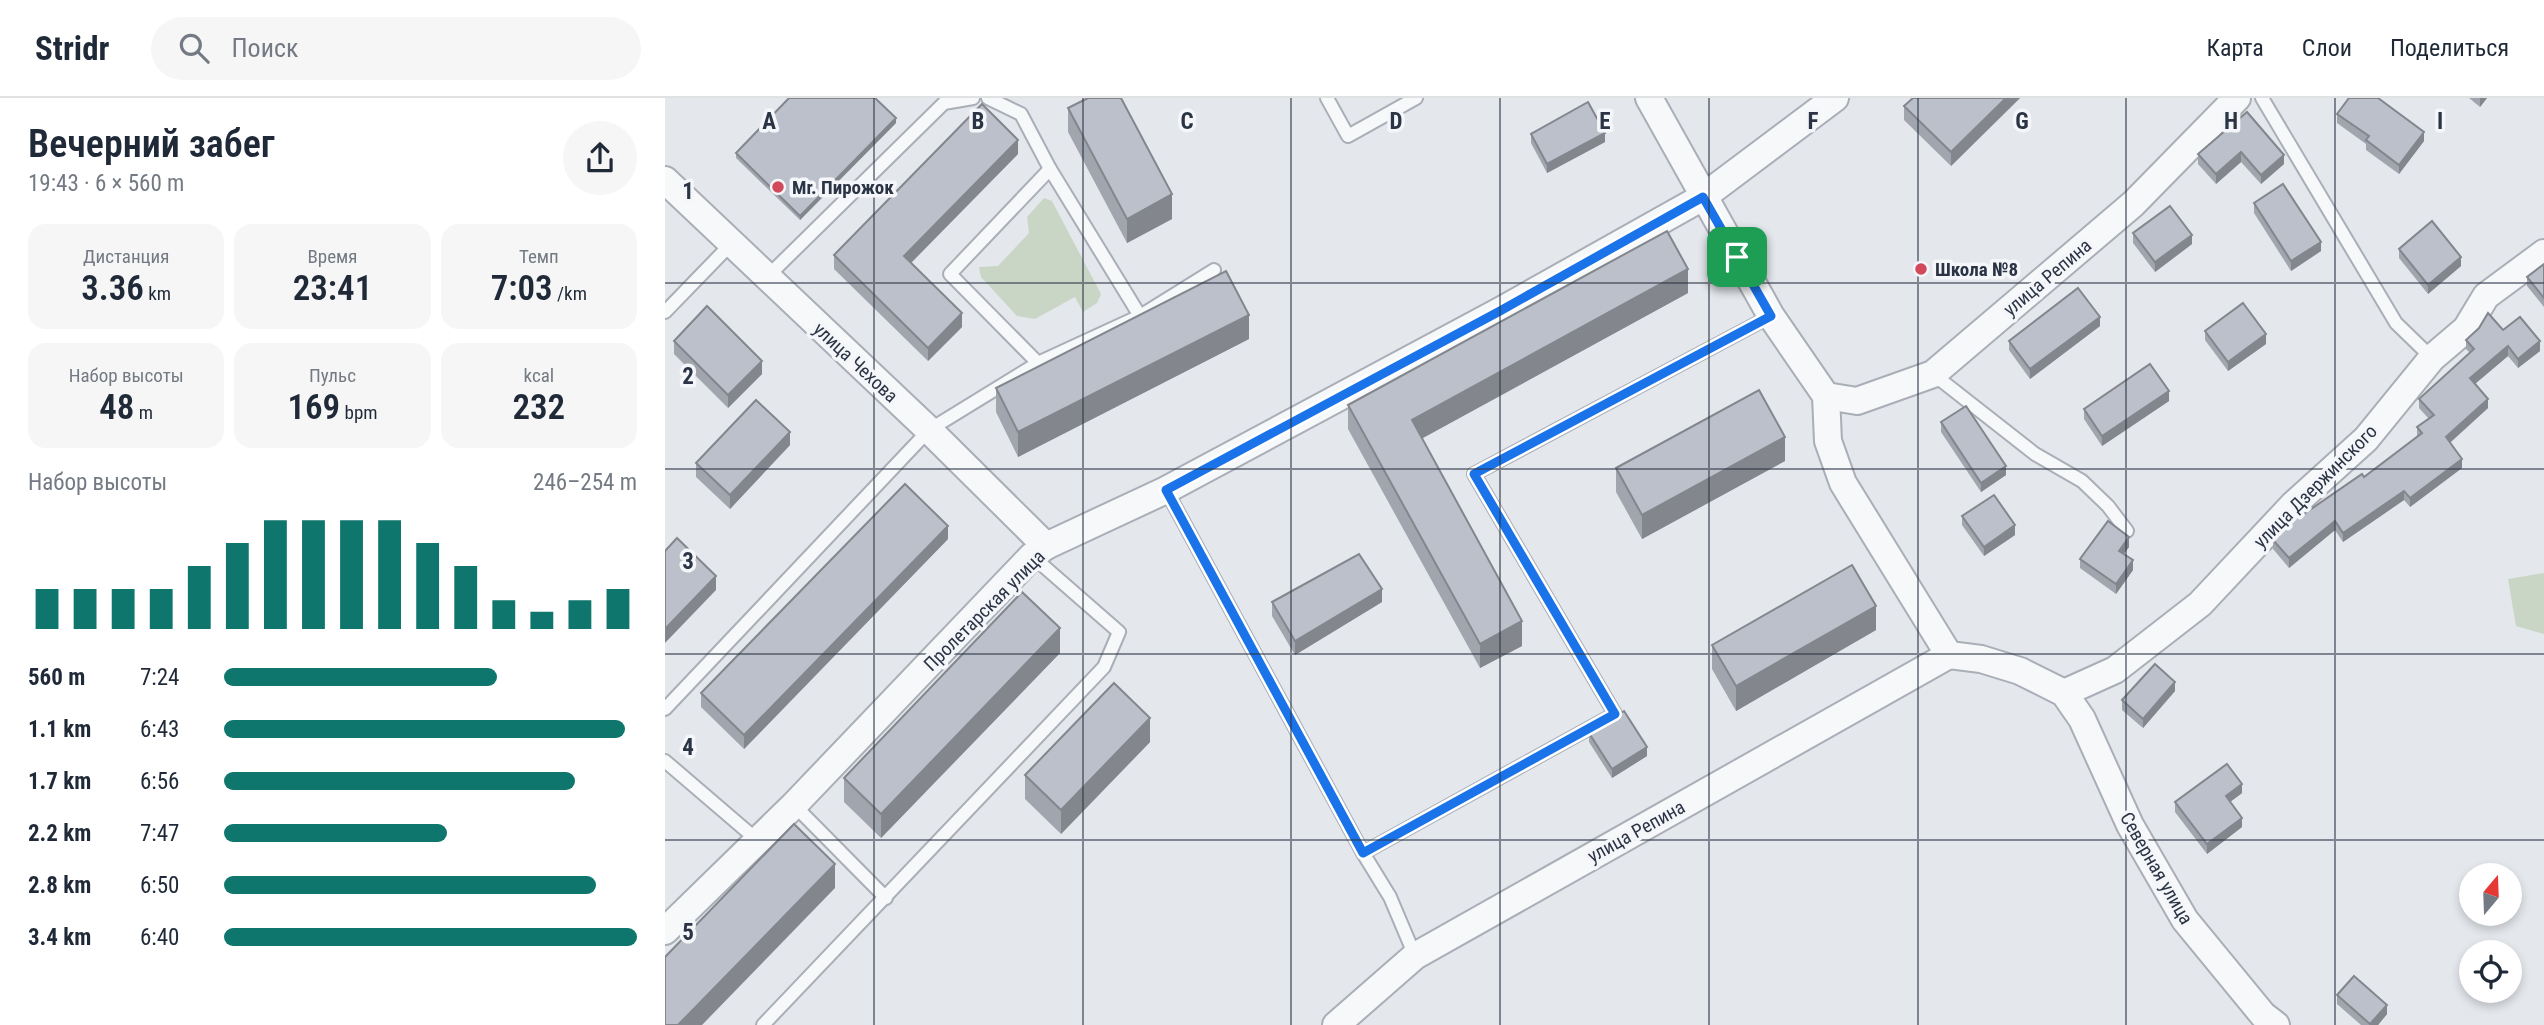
<!DOCTYPE html>
<html lang="ru">
<head>
<meta charset="utf-8">
<style>
	:root { --surface:#fff; --page:#f6f6f7; --text:#1f2937; --muted:#747a83; --line:#e0e1e3; --accent:#0f766e }
	body { margin:0; font-family:"Roboto Condensed",sans-serif; background:var(--page); color:var(--text); height:100vh; display:flex; flex-direction:column; font-size:26px; white-space:nowrap }
	* { box-sizing:border-box; margin:0 }
	p { font-size:23px; color:var(--muted) }
	.icon { flex:none; width:38px; height:38px; fill:none; stroke:currentColor; stroke-width:2; stroke-linecap:round; stroke-linejoin:round }
	.map { position:relative; flex:1; overflow:hidden }
	.details { display:flex; flex-direction:column; background:var(--surface); width:665px }
	.details>* { flex:none }
	.needle { width:46px; rotate:19deg }
	.controls { position:absolute; left:1794px; top:765px; display:grid; gap:14px }
	.controls a { display:grid; place-items:center; width:63px; height:63px; border-radius:50%; background:var(--surface); box-shadow:0 4px 10px #0003; font-size:35px }
	.pin { position:absolute; display:grid; place-items:center; width:60px; height:60px; color:#fff; margin:-30px; border-radius:14px; box-shadow:0 4px 10px #0006 }
	.round { display:grid; place-items:center; flex:none; width:74px; height:74px; border-radius:37px; background:var(--page) }
	.head { display:flex; align-items:center; justify-content:space-between; height:119px; padding:0 28px }
	h1 { font-size:38px; font-weight:600; line-height:52px }
	.metrics { display:grid; grid-template-columns:repeat(3,1fr); gap:10px; height:119px; padding:7px 28px }
	.metrics div { display:grid; align-content:center; border-radius:18px; background:var(--page); text-align:center }
	.metrics b { font-size:35px; font-weight:600 }
	.metrics small { font-size:19px; font-weight:400 }
	.metrics p { font-size:19px }
	.chart { height:196px; padding:14px 28px }
	.chart p { display:flex; justify-content:space-between }
	.chart svg { width:100%; height:126px; margin-top:7px; stroke:var(--accent); stroke-width:6 }
	ul { padding:0 28px; list-style:none; font-size:23px }
	li { display:grid; grid-template-columns:112px 84px 1fr; align-items:center; height:52px }
	li i { height:18px; border-radius:9px; background:var(--accent) }
	header { display:flex; align-items:center; gap:42px; box-sizing:border-box; height:98px; padding:0 35px; background:var(--surface); border-bottom:2px solid var(--line) }
	header strong { font-size:33px }
	nav { display:flex; gap:38px; margin-inline-start:auto; font-size:24px }
	.search { width:490px; height:63px; background:var(--page); display:flex; align-items:center; gap:18px; box-sizing:border-box; padding:0 24px; border-radius:38px; color:var(--muted); font-size:26px }
	main { display:flex; flex:1; min-height:0 }
	.map>svg:first-child { display:block }
	.green { fill:#c9d6c5 }
	.lines { fill:none; stroke-linecap:round; stroke-linejoin:round }
	.lane-casing { stroke:#a9aeb7; stroke-width:16 }
	.street-casing { stroke:#a9aeb7; stroke-width:30 }
	.lane { stroke:#f7f8fa; stroke-width:12 }
	.street { stroke:#f7f8fa; stroke-width:26 }
	.wall { fill:#a1a5ae }
	.shaded-wall { fill:#83868d }
	.building { fill:#bbc0ca; stroke:#83868d; stroke-width:2 }
	.route-casing { stroke:#fff; stroke-width:14 }
	.route { stroke:#1a73e8; stroke-width:9 }
	.grid { fill:none; stroke:#2b3445; stroke-width:2; stroke-opacity:0.55 }
	.poi-dot { fill:#d1495b; stroke:#f4f6f9; stroke-width:2.5 }
	.labels { text-anchor:middle; stroke-width:7; stroke-linejoin:round; paint-order:stroke }
	.poi-label { font-size:19px; font-weight:bold; fill:#2b3445; stroke:#f4f6f9; text-anchor:start }
	.street-label { font-size:19px; fill:#2b3445; stroke:#f4f6f9 }
	.grid-label { font-size:23px; text-anchor:middle; font-weight:bold; fill:#2b3445; stroke:#f4f6f9; stroke-width:7; stroke-linejoin:round; paint-order:stroke }
</style>
</head>
<body>
<header>
<strong>Stridr</strong>
<div class="search"><svg class="icon" aria-label="search" viewBox="0 0 24 24"><circle cx="10" cy="10" r="6"/><path d="M15 15l6 6"/></svg>Поиск</div>
<nav><a>Карта</a><a>Слои</a><a>Поделиться</a></nav>
</header>
<main>
<section class="details">
<div class="head"><div><h1>Вечерний забег</h1><p>19:43 · 6 × 560 m</p></div><a class="round"><svg class="icon" aria-label="share" viewBox="0 0 24 24"><path d="M12 15V3M7 8l5-5 5 5M5 13v7h14v-7"/></svg></a></div>
<div class="metrics">
<div><p>Дистанция</p><b>3.36<small> km</small></b></div>
<div><p>Время</p><b>23:41</b></div>
<div><p>Темп</p><b>7:03<small> /km</small></b></div>
</div>
<div class="metrics">
<div><p>Набор высоты</p><b>48<small> m</small></b></div>
<div><p>Пульс</p><b>169<small> bpm</small></b></div>
<div><p>kcal</p><b>232</b></div>
</div>
<div class="chart"><p><span>Набор высоты</span>246–254 m</p>
<svg viewBox="0 0 160 44" preserveAspectRatio="none"><path d="M5 44V30M15 44V30M25 44V30M35 44V30M45 44V22M55 44V14M65 44V6M75 44V6M85 44V6M95 44V6M105 44V14M115 44V22M125 44V34M135 44V38M145 44V34M155 44V30"/></svg>
</div>
<ul>
<li><b>560 m</b>7:24<i style="width:66%"></i></li>
<li><b>1.1 km</b>6:43<i style="width:97%"></i></li>
<li><b>1.7 km</b>6:56<i style="width:85%"></i></li>
<li><b>2.2 km</b>7:47<i style="width:54%"></i></li>
<li><b>2.8 km</b>6:50<i style="width:90%"></i></li>
<li><b>3.4 km</b>6:40<i style="width:100%"></i></li>
</ul>
</section>
<div class="map">
<svg width="1879" height="927" viewBox="0 0 1879 927">
	<rect width="100%" height="100%" fill="#e4e7ec"/>
	<g class="green">
		<path d="M379,100L387,103L436,196L432,205L418,214L410,199L370,221L352,218L316,179L314,169L333,168L364,135L362,119Z"/>
		<path d="M1879,475V536L1851,528L1843,481Z"/>
	</g>
	<g class="lines">
		<g class="lane-casing">
			<g id="lane">
				<path d="M323,0L356,16L385,71L475,218"/>
				<path d="M662,0L683,38L751,0"/>
				<path d="M1597,0L1731,225L1767,260"/>
				<path d="M101,180L279,5L308,0"/>
				<path d="M0,214L66,146"/>
				<path d="M373,265L285,176L385,71"/>
				<path d="M1268,276L1370,356L1417,383L1443,408L1462,433"/>
				<path d="M501,392L698,755L725,799L750,858"/>
				<path d="M0,611L264,332L373,265L475,218L549,172"/>
				<path d="M0,663L91,741"/>
				<path d="M129,707L221,800"/>
				<path d="M698,755L950,616L809,376L1106,218"/>
				<path d="M98,927L439,569L454,534L367,458"/>
			</g>
		</g>
		<g class="street-casing">
			<g id="street">
				<path d="M984,0L1106,218L1161,298L1163,343L1178,385L1284,557"/>
				<path d="M0,82L264,332L381,448"/>
				<path d="M1161,298L1192,303L1268,276L1468,106L1572,0"/>
				<path d="M1284,557L1316,561L1355,573L1399,595L1417,621L1465,727L1520,822L1598,917L1611,927"/>
				<path d="M1399,595L1450,572L1535,506L1628,407L1701,341L1767,260L1801,231L1821,198L1879,155"/>
				<path d="M0,833L129,707L367,458L381,448L501,392L835,213L1038,99L1170,0"/>
				<path d="M671,927L750,858L1284,557"/>
			</g>
		</g>
		<use href="#lane" class="lane"/>
		<use href="#street" class="street"/>
	</g>
	<g class="wall">
		<path d="M1355,0L1286,68L1239,22V8Z"/>
		<path d="M1804,0H1822L1815,9Z"/>
		<path d="M403,10L507,121L462,145L403,34Z"/>
		<path d="M1582,14L1619,66L1596,86L1576,64L1551,86L1533,66V56Z"/>
		<path d="M1672,16L1759,43L1734,76L1701,52V46L1672,25Z"/>
		<path d="M231,25L135,122L71,60V55Z"/>
		<path d="M866,36L940,44L882,75L866,45Z"/>
		<path d="M353,56L246,165L297,229L263,263L169,171V157Z"/>
		<path d="M1589,105L1656,153L1626,173L1589,115Z"/>
		<path d="M1468,135L1527,146L1490,174L1468,145Z"/>
		<path d="M1734,151L1796,168L1763,196L1734,160Z"/>
		<path d="M1879,166V209L1862,188V179Z"/>
		<path d="M1023,195L757,340L857,548L815,570L683,331V307Z"/>
		<path d="M1435,228L1365,281L1344,252V243Z"/>
		<path d="M1838,232L1875,253L1853,270L1843,258L1810,286L1823,310L1785,345L1797,370L1745,409L1739,402L1678,444L1670,432L1624,470L1608,451V442L1636,418L1699,379L1752,339V329L1764,321L1754,310V301L1805,255L1801,251V242Z"/>
		<path d="M1540,233L1601,246L1563,273L1540,242Z"/>
		<path d="M584,241L353,359L331,314V290Z"/>
		<path d="M9,243L97,276L63,310L9,256Z"/>
		<path d="M1504,303L1437,348L1419,321V311Z"/>
		<path d="M1276,324L1341,377L1316,394L1276,334Z"/>
		<path d="M125,347L65,411L31,379V365Z"/>
		<path d="M1120,363L977,441L951,394V370Z"/>
		<path d="M1297,418L1350,437L1319,458L1297,427Z"/>
		<path d="M283,441L79,651L36,609V595Z"/>
		<path d="M1464,449L1459,456L1468,472L1451,496L1415,470V461Z"/>
		<path d="M607,504H717L630,557L607,518Z"/>
		<path d="M1211,532L1071,613L1047,571V547Z"/>
		<path d="M395,555L216,740L179,704V680Z"/>
		<path d="M1510,593L1478,630L1457,612V602Z"/>
		<path d="M924,635L982,658L947,680L924,644Z"/>
		<path d="M485,644L396,736L360,701V677Z"/>
		<path d="M1577,695L1565,704L1577,729L1542,756L1510,714V704Z"/>
		<path d="M1672,897L1722,916L1713,927H1696L1672,906Z"/>
	</g>
	<g class="shaded-wall">
		<path d="M1341,0H1355L1286,68V54Z"/>
		<path d="M1815,0H1822L1815,9Z"/>
		<path d="M231,20V25L135,122V118Z"/>
		<path d="M1759,34V43L1734,76V67Z"/>
		<path d="M940,35V44L882,75V66Z"/>
		<path d="M353,42V56L239,172V158Z"/>
		<path d="M1576,54V64L1551,86V76Z"/>
		<path d="M1619,57V66L1596,86V77Z"/>
		<path d="M507,96V121L462,145V121Z"/>
		<path d="M1527,137V146L1490,174V164Z"/>
		<path d="M1656,144V153L1626,173V163Z"/>
		<path d="M1796,159V168L1763,196V187Z"/>
		<path d="M1023,171V195L747,346V322Z"/>
		<path d="M297,215V229L263,263V250Z"/>
		<path d="M584,217V241L353,359V334Z"/>
		<path d="M1435,219V228L1365,281V271Z"/>
		<path d="M1601,236V246L1563,273V264Z"/>
		<path d="M1875,243V253L1853,270V261Z"/>
		<path d="M1843,248V258L1805,290V280Z"/>
		<path d="M97,263V276L63,310V297Z"/>
		<path d="M1504,293V303L1437,348V338Z"/>
		<path d="M1823,301V310L1781,348V339Z"/>
		<path d="M125,334V347L65,411V397Z"/>
		<path d="M1120,339V363L977,441V417Z"/>
		<path d="M1797,361V370L1745,409V400Z"/>
		<path d="M1341,368V377L1316,394V385Z"/>
		<path d="M1739,393V402L1678,444V435Z"/>
		<path d="M1670,423V432L1624,470V460Z"/>
		<path d="M1350,427V437L1319,458V449Z"/>
		<path d="M283,428V441L79,651V637Z"/>
		<path d="M1464,439V449L1454,462V453Z"/>
		<path d="M1468,462V472L1451,496V486Z"/>
		<path d="M51,478V492L0,545V531Z"/>
		<path d="M717,491V504L630,557V543Z"/>
		<path d="M1211,508V532L1071,613V588Z"/>
		<path d="M857,523V548L815,570V546Z"/>
		<path d="M395,530V555L216,740V716Z"/>
		<path d="M1510,584V593L1478,630V621Z"/>
		<path d="M485,620V644L396,736V712Z"/>
		<path d="M982,649V658L947,680V671Z"/>
		<path d="M1577,686V695L1561,707V698Z"/>
		<path d="M1577,720V729L1542,756V746Z"/>
		<path d="M170,766V790L37,927H13Z"/>
		<path d="M1722,907V916L1713,927H1705Z"/>
	</g>
	<g class="building">
		<path d="M124,0H210L231,20L135,118L71,55Z"/>
		<path d="M423,0H456L507,96L462,121L403,10Z"/>
		<path d="M1248,0H1341L1286,54L1239,8Z"/>
		<path d="M1684,0H1713L1759,34L1734,67L1701,42L1704,38L1672,16Z"/>
		<path d="M923,4L940,35L882,66L866,36Z"/>
		<path d="M317,6L353,42L239,158L297,215L263,250L169,157Z"/>
		<path d="M1582,14L1619,57L1596,77L1576,54L1551,76L1533,56Z"/>
		<path d="M1618,86L1656,144L1626,163L1589,105Z"/>
		<path d="M1505,108L1527,137L1490,164L1468,135Z"/>
		<path d="M1767,123L1796,159L1763,187L1734,151Z"/>
		<path d="M1002,133L1023,171L747,322L857,523L815,546L683,307Z"/>
		<path d="M1879,166V200L1862,179Z"/>
		<path d="M561,173L584,217L353,334L331,290Z"/>
		<path d="M1413,190L1435,219L1365,271L1344,243Z"/>
		<path d="M1578,205L1601,236L1563,264L1540,233Z"/>
		<path d="M42,208L97,263L63,297L9,243Z"/>
		<path d="M1823,215L1838,232L1855,219L1875,243L1853,261L1843,248L1805,280L1823,301L1781,339L1797,361L1745,400L1739,393L1678,435L1670,423L1624,460L1608,442L1634,415L1636,418L1697,376L1699,379L1757,335L1752,329L1769,317L1754,301L1809,251L1801,242L1814,230Z"/>
		<path d="M1485,266L1504,293L1437,338L1419,311Z"/>
		<path d="M1094,292L1120,339L977,417L951,370Z"/>
		<path d="M91,302L125,334L65,397L31,365Z"/>
		<path d="M1301,308L1341,368L1316,385L1276,324Z"/>
		<path d="M240,386L283,428L79,637L36,595Z"/>
		<path d="M1329,397L1350,427L1319,449L1297,418Z"/>
		<path d="M1443,423L1464,439L1454,453L1468,462L1451,486L1415,461Z"/>
		<path d="M12,440L51,478L0,531V453Z"/>
		<path d="M694,456L717,491L630,543L607,504Z"/>
		<path d="M1187,467L1211,508L1071,588L1047,547Z"/>
		<path d="M357,494L395,530L216,716L179,680Z"/>
		<path d="M1490,566L1510,584L1478,621L1457,602Z"/>
		<path d="M449,585L485,620L396,712L360,677Z"/>
		<path d="M959,613L982,649L947,671L924,635Z"/>
		<path d="M1562,666L1577,686L1561,698L1577,720L1542,746L1510,704Z"/>
		<path d="M129,726L170,766L13,927H0V859Z"/>
		<path d="M1689,878L1722,907L1705,926L1672,897Z"/>
	</g>
	<g class="lines">
		<g class="route-casing">
			<path id="route" d="M1038,99L1106,218L809,376L950,616L698,755L501,392L835,213Z"/>
		</g>
		<use href="#route" class="route"/>
	</g>
	<path class="grid" d="M209,0V927M418,0V927M626,0V927M835,0V927M1044,0V927M1253,0V927M1461,0V927M1670,0V927M0,185H1879M0,371H1879M0,556H1879M0,742H1879"/>
	<g class="poi-dot">
		<circle cx="113" cy="89" r="7"/>
		<circle cx="1256" cy="171" r="7"/>
	</g>
	<g class="labels">
		<g class="poi-label">
			<text x="127" y="96">Mr. Пирожок</text>
			<text x="1270" y="178">Школа №8</text>
		</g>
		<g class="street-label">
			<text transform="translate(1382 179) rotate(-40)" y="7">улица Репина</text>
			<text transform="translate(191 264) rotate(43)" y="7">улица Чехова</text>
			<text transform="translate(1650 388) rotate(-45)" y="7">улица Дзержинского</text>
			<text transform="translate(319 512) rotate(-45)" y="7">Пролетарская улица</text>
			<text transform="translate(971 733) rotate(-29)" y="7">улица Репина</text>
			<text transform="translate(1492 770) rotate(60)" y="7">Северная улица</text>
		</g>
	</g>
	<g class="grid-label">
		<text x="104" y="31">A</text>
		<text x="313" y="31">B</text>
		<text x="522" y="31">C</text>
		<text x="731" y="31">D</text>
		<text x="940" y="31">E</text>
		<text x="1148" y="31">F</text>
		<text x="1357" y="31">G</text>
		<text x="1566" y="31">H</text>
		<text x="1775" y="31">I</text>
		<text x="23" y="101">1</text>
		<text x="23" y="286">2</text>
		<text x="23" y="471">3</text>
		<text x="23" y="657">4</text>
		<text x="23" y="842">5</text>
	</g>
</svg>
<div class="controls">
<a><svg class="needle" viewBox="-14 -14 28 28"><path d="M0-13l5 13h-10z" fill="#e53935"/><path d="M0 13l5-13h-10z" fill="#747a83"/></svg></a>
<a><svg class="icon" aria-label="locate" viewBox="0 0 24 24"><circle cx="12" cy="12" r="6"/><path d="M12 2v4M12 18v4M2 12h4M18 12h4"/></svg></a>
</div>
<div class="pin" style="left:1072px;top:159px;background:#1e9e55"><svg class="icon" aria-label="arrive" viewBox="0 0 24 24"><path d="M6 21V4h12l-3 4 3 4H6"/></svg></div>
</div>
</main>
</body>
</html>
